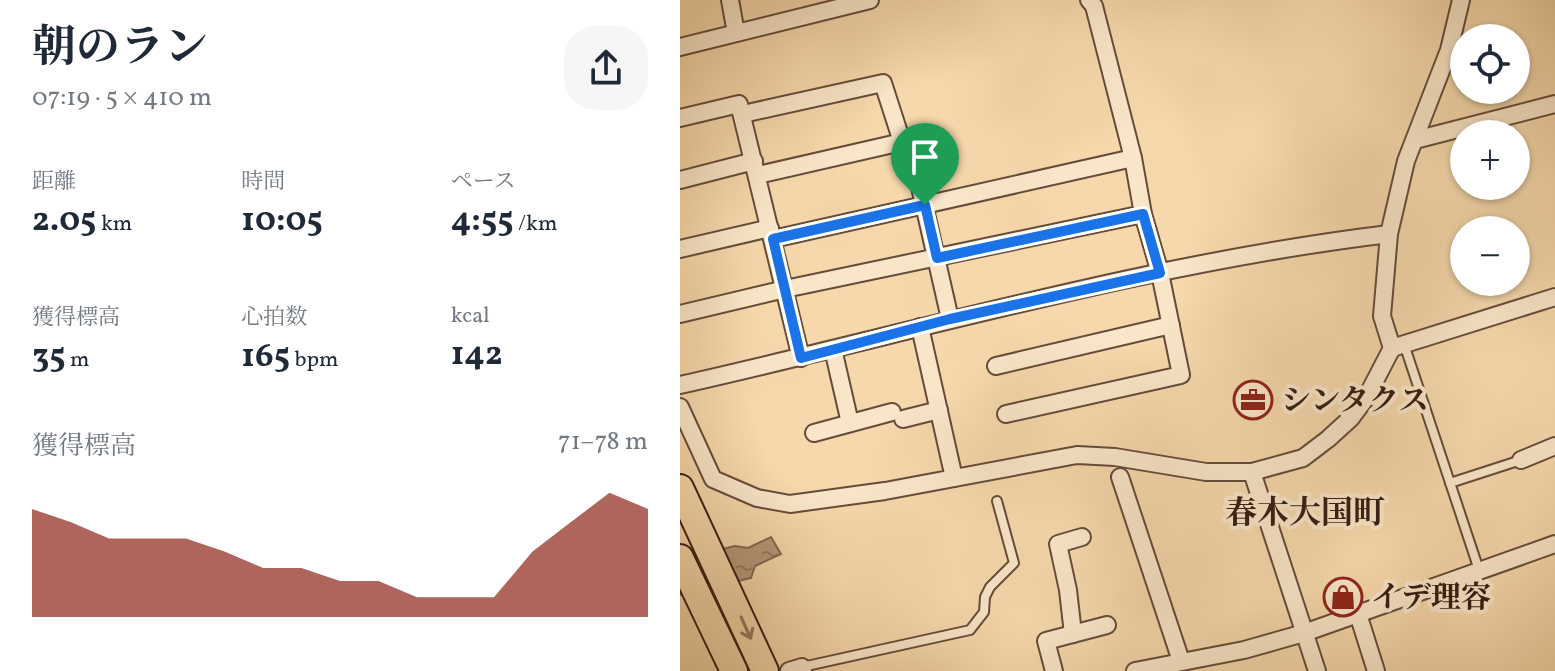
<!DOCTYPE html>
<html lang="ja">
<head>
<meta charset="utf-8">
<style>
	:root { --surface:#fff; --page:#f6f6f7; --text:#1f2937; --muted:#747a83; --accent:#8f2418 }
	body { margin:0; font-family:Vollkorn,"Noto Serif JP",serif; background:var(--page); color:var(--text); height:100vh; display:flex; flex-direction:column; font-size:30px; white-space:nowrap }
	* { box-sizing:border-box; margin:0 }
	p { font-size:26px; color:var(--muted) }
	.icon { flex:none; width:44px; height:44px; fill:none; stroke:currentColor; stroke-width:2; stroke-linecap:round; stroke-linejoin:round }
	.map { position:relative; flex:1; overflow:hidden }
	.sheet { display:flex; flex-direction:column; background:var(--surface); width:680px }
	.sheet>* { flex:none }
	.fabs { position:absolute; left:770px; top:24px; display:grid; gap:16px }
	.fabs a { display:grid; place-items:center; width:80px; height:80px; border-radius:50%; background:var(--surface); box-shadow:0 2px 6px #0004; font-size:40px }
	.pin { position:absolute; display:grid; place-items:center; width:68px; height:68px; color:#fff; margin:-82px -34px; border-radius:50% 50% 50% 0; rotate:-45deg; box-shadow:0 0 8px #0007 }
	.pin .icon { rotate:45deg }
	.round { display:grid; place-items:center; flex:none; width:84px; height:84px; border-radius:32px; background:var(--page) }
	.overview { display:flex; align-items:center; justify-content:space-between; height:136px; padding:0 32px }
	h1 { font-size:44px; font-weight:700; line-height:60px }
	.stats { display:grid; grid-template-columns:repeat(3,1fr); gap:12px; height:136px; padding:8px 32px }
	.stats div { display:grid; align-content:center }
	.stats b { font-size:34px; font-weight:700 }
	.stats small { font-size:22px; font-weight:400 }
	.stats p { font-size:22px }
	.chart { height:224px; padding:16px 32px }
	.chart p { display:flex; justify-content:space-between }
	.chart svg { width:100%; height:144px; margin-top:8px; fill:var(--accent); opacity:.7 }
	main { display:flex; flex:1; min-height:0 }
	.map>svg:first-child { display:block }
	.water { fill:url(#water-ripples); stroke:#816750; stroke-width:2 }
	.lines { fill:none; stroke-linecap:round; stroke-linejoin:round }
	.lane-casing { stroke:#654c39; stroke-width:12 }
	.street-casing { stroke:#654c39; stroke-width:20 }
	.primary-casing { stroke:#351d13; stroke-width:30 }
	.lane { stroke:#f9e6c9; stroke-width:8 }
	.street { stroke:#f9e6c9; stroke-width:16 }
	.primary { stroke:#f6d8ac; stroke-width:26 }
	.oneway { stroke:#967a60 }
	.route-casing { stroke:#fff; stroke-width:16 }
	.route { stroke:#1a73e8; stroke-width:10 }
	.labels { text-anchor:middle; stroke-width:8; stroke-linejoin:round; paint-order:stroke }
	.poi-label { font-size:30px; font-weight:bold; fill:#351d13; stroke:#f9e6c9; text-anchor:start }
	.neighbourhood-label { font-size:32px; font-weight:bold; fill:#351d13; stroke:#f9e6c9 }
</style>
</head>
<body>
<main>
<section class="sheet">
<div class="overview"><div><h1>朝のラン</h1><p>07:19 · 5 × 410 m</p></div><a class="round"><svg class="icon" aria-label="share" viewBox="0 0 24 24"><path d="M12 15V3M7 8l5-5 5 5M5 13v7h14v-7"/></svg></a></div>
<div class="stats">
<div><p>距離</p><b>2.05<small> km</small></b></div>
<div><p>時間</p><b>10:05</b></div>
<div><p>ペース</p><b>4:55<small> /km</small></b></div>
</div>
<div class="stats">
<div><p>獲得標高</p><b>35<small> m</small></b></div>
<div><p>心拍数</p><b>165<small> bpm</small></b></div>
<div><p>kcal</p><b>142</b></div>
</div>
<div class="chart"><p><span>獲得標高</span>71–78 m</p>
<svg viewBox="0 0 160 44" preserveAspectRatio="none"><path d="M0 44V11L10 15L20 20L30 20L40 20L50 24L60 29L70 29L80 33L90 33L100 38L110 38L120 38L130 24L140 15L150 6L160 11V44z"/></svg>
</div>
</section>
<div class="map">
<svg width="875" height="671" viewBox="0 0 875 671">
	<defs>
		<pattern id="water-ripples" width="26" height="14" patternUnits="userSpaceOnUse" patternTransform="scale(2)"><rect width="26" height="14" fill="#b49878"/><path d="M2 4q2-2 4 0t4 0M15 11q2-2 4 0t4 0" fill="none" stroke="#937b61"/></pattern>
	</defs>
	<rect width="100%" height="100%" fill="#f6d8ac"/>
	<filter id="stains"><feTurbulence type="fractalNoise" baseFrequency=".0025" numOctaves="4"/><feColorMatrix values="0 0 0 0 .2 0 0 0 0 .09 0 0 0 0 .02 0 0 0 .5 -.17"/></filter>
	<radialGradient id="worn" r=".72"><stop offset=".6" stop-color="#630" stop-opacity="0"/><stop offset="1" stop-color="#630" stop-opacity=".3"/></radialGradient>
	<path class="water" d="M91,537L101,554L75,566L71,578L0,595V559L55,546L68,548Z"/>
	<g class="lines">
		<g class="lane-casing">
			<g id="lane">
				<path d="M724,344L799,570"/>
				<path d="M770,483L841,460"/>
				<path d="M122,667L290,630L304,612L305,597L310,587L334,563L317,501"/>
			</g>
		</g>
		<g class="street-casing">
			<g id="street">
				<path d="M50,0L56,33"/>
				<path d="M0,47L190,0"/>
				<path d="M63,114L203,83L222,142L232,152L270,319"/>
				<path d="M0,118L59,104L121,358"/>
				<path d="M735,140L875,104"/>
				<path d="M78,175L222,142"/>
				<path d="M0,180L74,161"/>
				<path d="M93,239L453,158"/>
				<path d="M0,249L90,228"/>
				<path d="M0,314L105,289L463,214"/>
				<path d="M240,327L274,478"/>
				<path d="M712,348L875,297"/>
				<path d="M153,349L170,423"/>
				<path d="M316,366L491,325"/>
				<path d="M0,385C236,332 468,263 709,234"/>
				<path d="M0,407L33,479L77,498L110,504L205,491L397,455L435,457L526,472H572L623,458L648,439L671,418L686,398L712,348L702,316L709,234L726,161L769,50L781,0"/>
				<path d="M326,414L501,375L480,273L463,214L453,158L414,6L409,0"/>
				<path d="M223,419L259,410"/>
				<path d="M134,433L212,412"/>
				<path d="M841,460L875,446"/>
				<path d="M572,472L637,671"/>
				<path d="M440,477L501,661"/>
				<path d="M678,614L696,671"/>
				<path d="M393,634L388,590L378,544L402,537"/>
				<path d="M109,671L122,667L123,671"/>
				<path d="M374,671L366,641L427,625"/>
				<path d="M455,671L564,650L624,633L875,544"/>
			</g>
		</g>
		<g class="primary-casing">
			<g id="primary">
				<path d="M0,488L85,671"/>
				<path d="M0,558L54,671"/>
			</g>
		</g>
		<use href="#lane" class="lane"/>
		<use href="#street" class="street"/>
		<use href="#primary" class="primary"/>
	</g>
	<defs><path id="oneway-shaft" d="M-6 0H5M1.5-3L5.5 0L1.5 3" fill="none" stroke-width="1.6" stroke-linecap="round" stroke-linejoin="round" transform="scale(2)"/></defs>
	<use class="oneway" href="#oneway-shaft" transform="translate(66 628) rotate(66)"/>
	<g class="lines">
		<g class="route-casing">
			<path id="route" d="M245,205L257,258L463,214L480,273L270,319L121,358L93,239Z"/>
		</g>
		<use href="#route" class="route"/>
	</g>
	<defs>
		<g id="office-ring" transform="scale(2)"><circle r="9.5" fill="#f9e6c9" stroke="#8f2418" stroke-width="1.5"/><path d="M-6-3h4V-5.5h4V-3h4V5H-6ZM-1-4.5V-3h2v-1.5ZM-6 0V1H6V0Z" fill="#8f2418"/></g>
		<g id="shop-ring" transform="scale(2)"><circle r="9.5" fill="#f9e6c9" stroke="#8f2418" stroke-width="1.5"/><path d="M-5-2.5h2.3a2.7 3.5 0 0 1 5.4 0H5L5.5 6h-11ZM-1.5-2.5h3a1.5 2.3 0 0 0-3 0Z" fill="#8f2418"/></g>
	</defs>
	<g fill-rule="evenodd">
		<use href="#office-ring" x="573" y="400"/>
		<use href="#shop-ring" x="663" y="597"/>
	</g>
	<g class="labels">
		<g class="poi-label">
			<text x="601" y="410">シンタクス</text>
			<text x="691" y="607">イデ理容</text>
		</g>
		<g class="neighbourhood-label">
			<text x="625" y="523">春木大国町</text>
		</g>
	</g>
	<rect width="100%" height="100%" filter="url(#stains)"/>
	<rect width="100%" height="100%" fill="url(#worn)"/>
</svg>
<div class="fabs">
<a><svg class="icon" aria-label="locate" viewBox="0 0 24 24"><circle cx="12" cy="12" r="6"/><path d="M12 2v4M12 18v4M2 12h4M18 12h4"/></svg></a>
<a>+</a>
<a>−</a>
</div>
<div class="pin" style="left:245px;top:205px;background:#1e9e55"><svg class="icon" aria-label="arrive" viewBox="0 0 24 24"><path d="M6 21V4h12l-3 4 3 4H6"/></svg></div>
</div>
</main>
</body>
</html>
